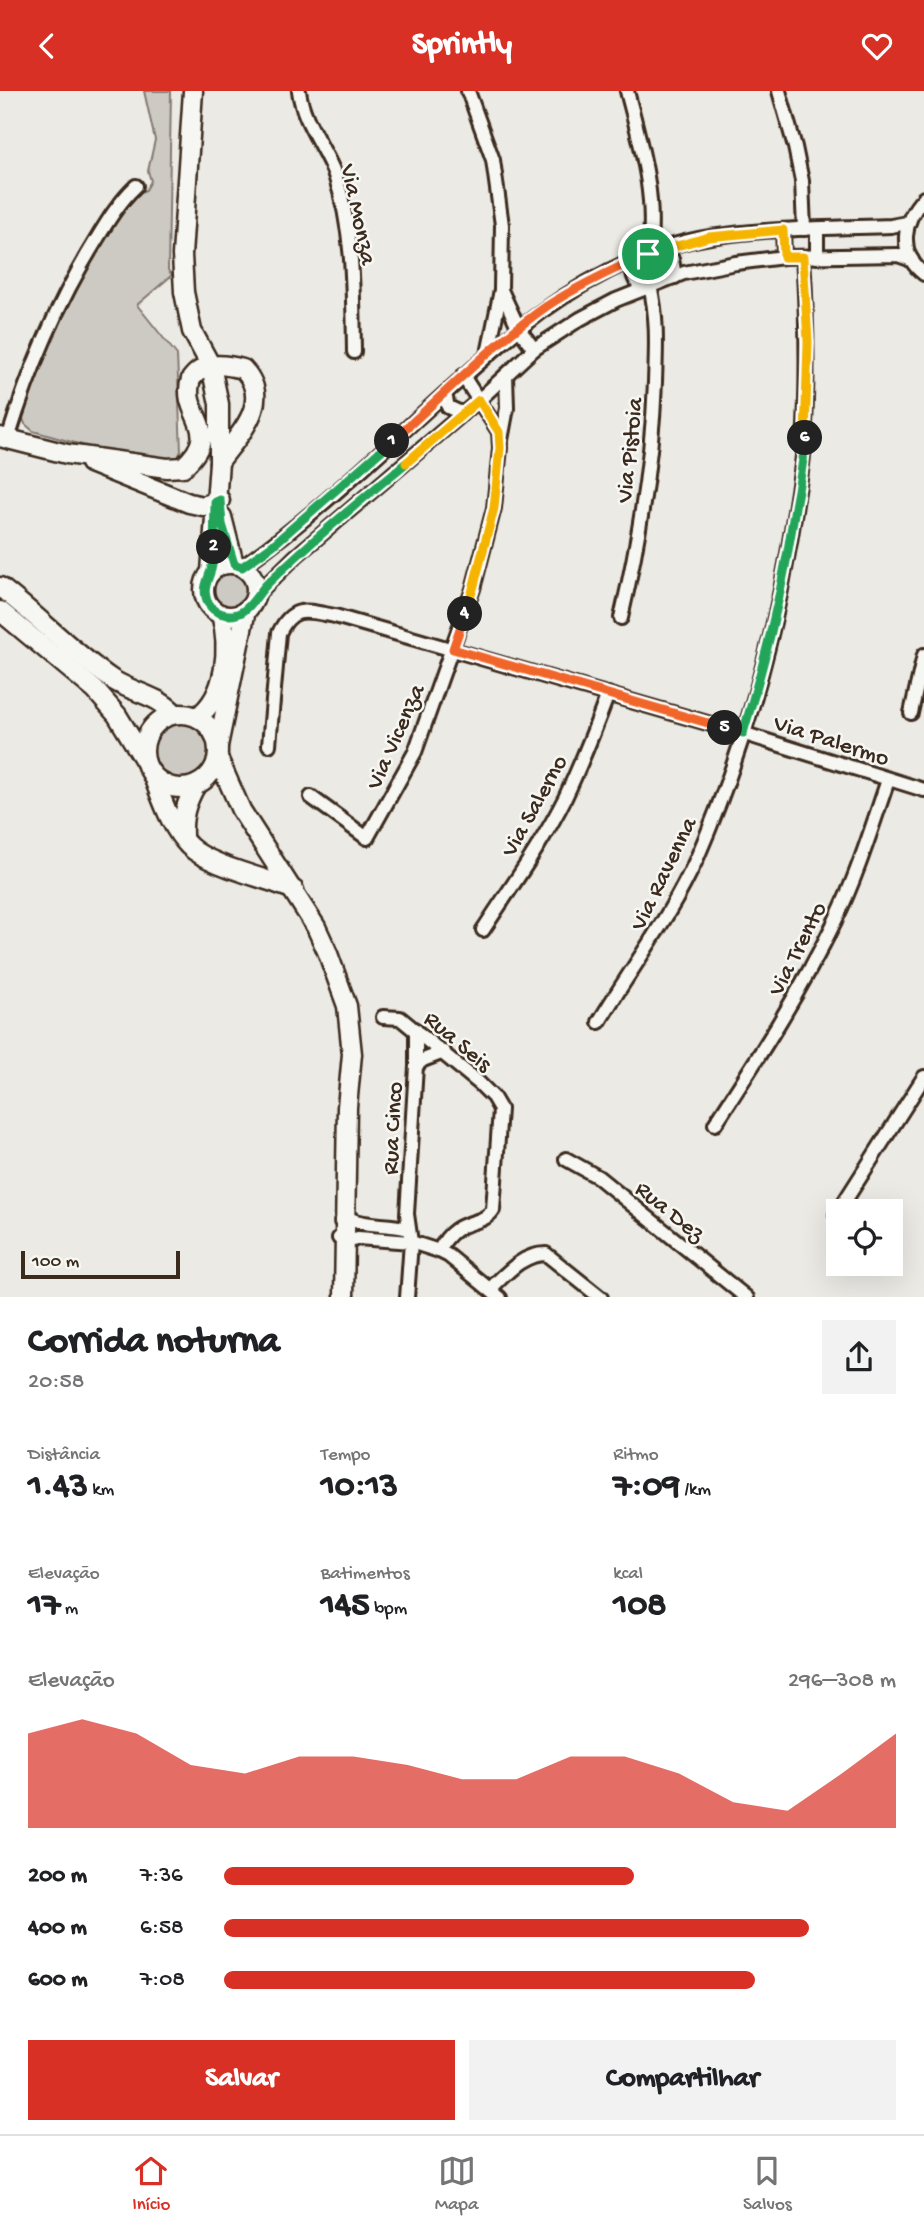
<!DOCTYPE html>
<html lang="pt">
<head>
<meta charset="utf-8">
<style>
	:root { --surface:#fff; --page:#f2f2f2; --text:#202124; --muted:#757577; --line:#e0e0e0; --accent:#d93025 }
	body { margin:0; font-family:"Gochi Hand",sans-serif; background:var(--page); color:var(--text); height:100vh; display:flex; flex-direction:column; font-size:26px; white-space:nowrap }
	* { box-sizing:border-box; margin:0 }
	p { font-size:23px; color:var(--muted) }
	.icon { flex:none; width:38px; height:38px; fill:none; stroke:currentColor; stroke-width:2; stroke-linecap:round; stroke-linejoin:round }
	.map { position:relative; height:1206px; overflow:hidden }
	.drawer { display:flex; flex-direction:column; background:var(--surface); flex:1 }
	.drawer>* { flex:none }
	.tools { position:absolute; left:826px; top:1108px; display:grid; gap:14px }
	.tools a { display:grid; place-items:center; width:77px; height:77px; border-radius:0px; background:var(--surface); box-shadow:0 7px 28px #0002; font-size:35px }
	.scale { position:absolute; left:21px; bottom:18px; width:159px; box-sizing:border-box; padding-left:7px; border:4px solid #3b2a1e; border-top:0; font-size:19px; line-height:24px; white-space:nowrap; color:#3b2a1e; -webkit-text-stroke:5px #f6f6f2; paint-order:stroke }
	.pin { position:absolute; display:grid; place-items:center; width:60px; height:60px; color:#fff; margin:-30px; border:4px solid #fff; border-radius:50%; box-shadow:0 2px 7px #0007 }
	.km { position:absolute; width:35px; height:35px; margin:-18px; border-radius:50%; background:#222; color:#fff; font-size:19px; line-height:35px; text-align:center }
	.round { display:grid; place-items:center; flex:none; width:74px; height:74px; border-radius:0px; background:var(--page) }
	.summary { display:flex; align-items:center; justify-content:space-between; height:119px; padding:0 28px }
	h1 { font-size:38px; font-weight:800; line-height:52px }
	.figures { display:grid; grid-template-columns:repeat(3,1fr); gap:10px; height:119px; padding:7px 28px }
	.figures div { display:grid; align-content:center }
	.figures b { font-size:35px; font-weight:800 }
	.figures small { font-size:19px; font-weight:400 }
	.figures p { font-size:19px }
	.chart { height:196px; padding:14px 28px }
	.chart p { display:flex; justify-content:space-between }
	.chart svg { width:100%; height:126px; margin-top:7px; fill:var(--accent); opacity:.7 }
	.cta { display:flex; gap:14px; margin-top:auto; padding:14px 28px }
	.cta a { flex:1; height:80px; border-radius:0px; background:var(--accent); color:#fff; font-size:28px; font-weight:800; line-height:80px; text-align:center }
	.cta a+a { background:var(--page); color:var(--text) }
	ul { padding:0 28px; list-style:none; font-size:23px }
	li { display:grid; grid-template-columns:112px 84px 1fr; align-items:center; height:52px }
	li i { height:18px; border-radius:9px; background:var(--accent) }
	header { display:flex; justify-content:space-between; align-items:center; height:91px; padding:0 28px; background:var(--accent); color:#fff; font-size:32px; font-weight:800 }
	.tabs { display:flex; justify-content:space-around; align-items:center; height:98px; border-top:2px solid var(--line); background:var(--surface); font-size:19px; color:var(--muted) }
	.tabs a { display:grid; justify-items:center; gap:4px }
	.tabs .active { color:var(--accent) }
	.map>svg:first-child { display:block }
	.green { fill:#cdcac4; stroke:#847a71; stroke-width:2 }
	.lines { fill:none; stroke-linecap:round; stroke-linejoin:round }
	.street-casing { stroke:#3b2a1e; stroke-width:18 }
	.secondary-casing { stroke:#3b2a1e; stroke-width:23 }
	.street { stroke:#f6f6f2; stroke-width:12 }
	.secondary { stroke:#f6f6f2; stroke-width:18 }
	.split-1-casing { stroke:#fff; stroke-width:14 }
	.split-2-casing { stroke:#fff; stroke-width:14 }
	.split-3-casing { stroke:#fff; stroke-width:14 }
	.split-4-casing { stroke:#fff; stroke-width:14 }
	.split-5-casing { stroke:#fff; stroke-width:14 }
	.split-6-casing { stroke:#fff; stroke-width:14 }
	.split-7-casing { stroke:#fff; stroke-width:14 }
	.split-1 { stroke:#f0652b; stroke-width:9 }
	.split-2 { stroke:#22a559; stroke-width:9 }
	.split-3 { stroke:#22a559; stroke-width:9 }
	.split-4 { stroke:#f5b400; stroke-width:9 }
	.split-5 { stroke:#f0652b; stroke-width:9 }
	.split-6 { stroke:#22a559; stroke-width:9 }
	.split-7 { stroke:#f5b400; stroke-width:9 }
	.labels { text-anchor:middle; stroke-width:5; stroke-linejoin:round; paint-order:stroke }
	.street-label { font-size:24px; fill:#3b2a1e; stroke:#f6f6f2 }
</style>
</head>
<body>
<header><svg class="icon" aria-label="back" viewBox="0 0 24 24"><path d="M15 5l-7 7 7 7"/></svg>Sprintly<svg class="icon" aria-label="heart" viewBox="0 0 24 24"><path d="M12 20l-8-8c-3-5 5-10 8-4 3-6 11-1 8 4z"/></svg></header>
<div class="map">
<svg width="924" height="1207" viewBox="0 0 924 1207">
	<rect width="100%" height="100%" fill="#ebeae5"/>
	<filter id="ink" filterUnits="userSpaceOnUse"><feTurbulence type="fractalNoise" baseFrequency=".0143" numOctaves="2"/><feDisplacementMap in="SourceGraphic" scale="14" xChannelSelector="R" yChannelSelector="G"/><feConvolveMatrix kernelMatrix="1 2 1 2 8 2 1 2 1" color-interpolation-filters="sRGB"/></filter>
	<g filter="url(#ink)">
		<g class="green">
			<path d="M144,0H171L168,179L172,184L137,214L177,264L181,360L177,368L153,374L33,340L25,333L21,322L55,232L84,179L126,111L135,103L146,99L151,90L148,80L155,49Z"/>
			<circle cx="230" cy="499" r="20"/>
			<circle cx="181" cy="660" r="31"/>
		</g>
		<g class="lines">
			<g class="street-casing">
				<g id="street">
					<path d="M299,0C303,31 324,55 335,84C354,141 353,202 354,261"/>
					<path d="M468,0L493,69L502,134L501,199L519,238L534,258"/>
					<path d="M627,0C640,51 658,109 648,163"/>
					<path d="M779,0L795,56L802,90L804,138"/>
					<path d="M924,107C903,129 897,162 924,183"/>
					<path d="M783,139L784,166"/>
					<path d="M662,158L672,168L675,186"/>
					<path d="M817,166V138"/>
					<path d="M634,169C631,181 633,190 643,198"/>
					<path d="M488,263L501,199"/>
					<path d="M445,303L448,316L461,322"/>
					<path d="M8,348C29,279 57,213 95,151C107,131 119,111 136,95"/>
					<path d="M501,349L507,317L506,284"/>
					<path d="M242,476C341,406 425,315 519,238C573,195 640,157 710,146C769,137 831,137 891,135L907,132"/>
					<path d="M255,505L296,465L479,309L534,258L580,228L616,209L684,182L736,172L784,166L898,164L912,169"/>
					<path d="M621,527C639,449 652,372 655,291C656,259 658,227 650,195"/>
					<path d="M911,622L924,564"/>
					<path d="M269,654L279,542C293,513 307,520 335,525L742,642L924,699"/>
					<path d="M311,706L367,747L415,661L473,498L494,417L500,357L499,341L463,285"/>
					<path d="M483,839C511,796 542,753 565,707C581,673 595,638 608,603"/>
					<path d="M383,926L400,927L479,992L493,1006L500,1018L493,1119C480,1138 456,1124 439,1160"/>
					<path d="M599,931C632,876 671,825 697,767C745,657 777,539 795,420C798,398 803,375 804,352C808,290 807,228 803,166"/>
					<path d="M416,939V975L407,1123L411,1151L439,1160L449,1165L500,1207"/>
					<path d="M416,975L423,969L444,961"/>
					<path d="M715,1033C758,967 801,900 835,830C857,785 872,736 888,689"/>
					<path d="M566,1068L598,1086L747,1207"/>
					<path d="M836,1124L924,986"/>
					<path d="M341,1131L350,1128C367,1136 388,1132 408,1138"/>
					<path d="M339,1147L347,1151L358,1147L411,1151L407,1207"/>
					<path d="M490,1198C506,1183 522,1163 546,1163L601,1207"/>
				</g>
			</g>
			<g class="secondary-casing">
				<g id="secondary">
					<path d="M193,0L182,164L184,201L192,240L211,275L219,313V371L211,481"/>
					<path d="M0,346L67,363L167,377L183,376C226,337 179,325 191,288C204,270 224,273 243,278C274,311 239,343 219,371"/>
					<path d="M90,372L189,412L203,415L220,409"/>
					<path d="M222,426L234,473"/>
					<circle cx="230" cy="499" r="26"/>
					<path d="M0,496C38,525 73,562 113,589C134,602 157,604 174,622"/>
					<path d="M0,520L95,599L117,624L145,670"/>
					<circle cx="181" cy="660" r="37"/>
					<path d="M197,626C227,605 230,556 221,523"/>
					<path d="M218,655L246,519"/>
					<path d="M218,667L241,719L316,836L327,860L347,915L352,963L347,1016L344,1207"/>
					<path d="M152,683C162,707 170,736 189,755C211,776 265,786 294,799"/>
					<path d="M183,745C182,725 186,712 196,694"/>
				</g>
			</g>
			<use href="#street" class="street"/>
			<use href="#secondary" class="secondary"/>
		</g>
	</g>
	<g class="lines" filter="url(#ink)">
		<g class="split-1-casing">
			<path id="split-1" d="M392,350C443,305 491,254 547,215C579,194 614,178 648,163"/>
		</g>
		<g class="split-2-casing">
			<path id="split-2" d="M214,456L215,411L220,409L222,433L234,473L242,476L273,454L392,350"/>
		</g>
		<g class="split-3-casing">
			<path id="split-3" d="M214,456C213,464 213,475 210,482C206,493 202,502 209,513C214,522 227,526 237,523C249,520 258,502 267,493C311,450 359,411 406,372"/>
		</g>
		<g class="split-4-casing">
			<path id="split-4" d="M406,372L479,309L499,341L500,357L494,417L473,498L465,523"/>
		</g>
		<g class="split-5-casing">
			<path id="split-5" d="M465,523L453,558L725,637"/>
		</g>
		<g class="split-6-casing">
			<path id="split-6" d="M725,637L743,642C766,568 784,493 795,416C799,393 804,370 805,347"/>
		</g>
		<g class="split-7-casing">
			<path id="split-7" d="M648,163L709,146L783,139L784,166H803L808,251L805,347"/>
		</g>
		<use href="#split-1" class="split-1"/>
		<use href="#split-2" class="split-2"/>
		<use href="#split-3" class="split-3"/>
		<use href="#split-4" class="split-4"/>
		<use href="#split-5" class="split-5"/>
		<use href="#split-6" class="split-6"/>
		<use href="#split-7" class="split-7"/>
	</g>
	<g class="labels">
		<g class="street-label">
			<text transform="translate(360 123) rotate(78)" y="8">Via Monza</text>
			<text transform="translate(628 359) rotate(-84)" y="8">Via Pistoia</text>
			<text transform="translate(394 645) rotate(-66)" y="8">Via Vicenza</text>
			<text transform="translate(832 648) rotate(18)" y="8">Via Palermo</text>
			<text transform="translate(533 714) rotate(-61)" y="8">Via Salerno</text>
			<text transform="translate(662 782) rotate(-64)" y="8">Via Ravenna</text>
			<text transform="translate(796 857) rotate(-63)" y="8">Via Trento</text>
			<text transform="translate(459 949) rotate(40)" y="8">Rua Seis</text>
			<text transform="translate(391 1037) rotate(-87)" y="8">Rua Cinco</text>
			<text transform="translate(671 1119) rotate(39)" y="8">Rua Dez</text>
		</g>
	</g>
</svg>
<div class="tools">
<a><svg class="icon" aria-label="locate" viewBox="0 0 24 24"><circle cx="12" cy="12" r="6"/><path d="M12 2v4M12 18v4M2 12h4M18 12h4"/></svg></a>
</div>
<div class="scale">100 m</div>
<div class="pin" style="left:648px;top:163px;background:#1e9e55"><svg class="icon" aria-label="arrive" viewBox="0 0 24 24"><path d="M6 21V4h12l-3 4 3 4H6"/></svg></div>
<b class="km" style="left:392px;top:350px">1</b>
<b class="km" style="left:214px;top:456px">2</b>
<b class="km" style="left:465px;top:523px">4</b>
<b class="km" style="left:725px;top:637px">5</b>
<b class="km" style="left:805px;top:347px">6</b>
</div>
<section class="drawer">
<div class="summary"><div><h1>Corrida noturna</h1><p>20:58</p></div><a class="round"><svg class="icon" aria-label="share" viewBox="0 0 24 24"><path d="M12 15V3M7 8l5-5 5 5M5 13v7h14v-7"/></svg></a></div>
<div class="figures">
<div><p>Distância</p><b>1.43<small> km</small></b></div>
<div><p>Tempo</p><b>10:13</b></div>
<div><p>Ritmo</p><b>7:09<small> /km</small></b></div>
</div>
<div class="figures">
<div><p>Elevação</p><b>17<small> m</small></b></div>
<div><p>Batimentos</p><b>145<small> bpm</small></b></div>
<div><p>kcal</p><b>108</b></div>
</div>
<div class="chart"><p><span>Elevação</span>296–308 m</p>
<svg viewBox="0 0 160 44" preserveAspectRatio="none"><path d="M0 44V11L10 6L20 11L30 22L40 25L50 19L60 19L70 22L80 27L90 27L100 19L110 19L120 25L130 35L140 38L150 25L160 11V44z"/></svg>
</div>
<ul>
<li><b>200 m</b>7:36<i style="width:61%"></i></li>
<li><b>400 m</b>6:58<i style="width:87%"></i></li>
<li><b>600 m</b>7:08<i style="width:79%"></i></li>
</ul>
<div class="cta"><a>Salvar</a><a>Compartilhar</a></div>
</section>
<nav class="tabs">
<a class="active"><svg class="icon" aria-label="home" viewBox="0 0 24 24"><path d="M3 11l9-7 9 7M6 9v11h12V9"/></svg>Início</a>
<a><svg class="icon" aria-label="map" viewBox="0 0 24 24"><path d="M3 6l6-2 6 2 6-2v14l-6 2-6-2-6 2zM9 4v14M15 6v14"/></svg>Mapa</a>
<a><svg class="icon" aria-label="saved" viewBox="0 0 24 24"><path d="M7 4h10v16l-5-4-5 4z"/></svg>Salvos</a>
</nav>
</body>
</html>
